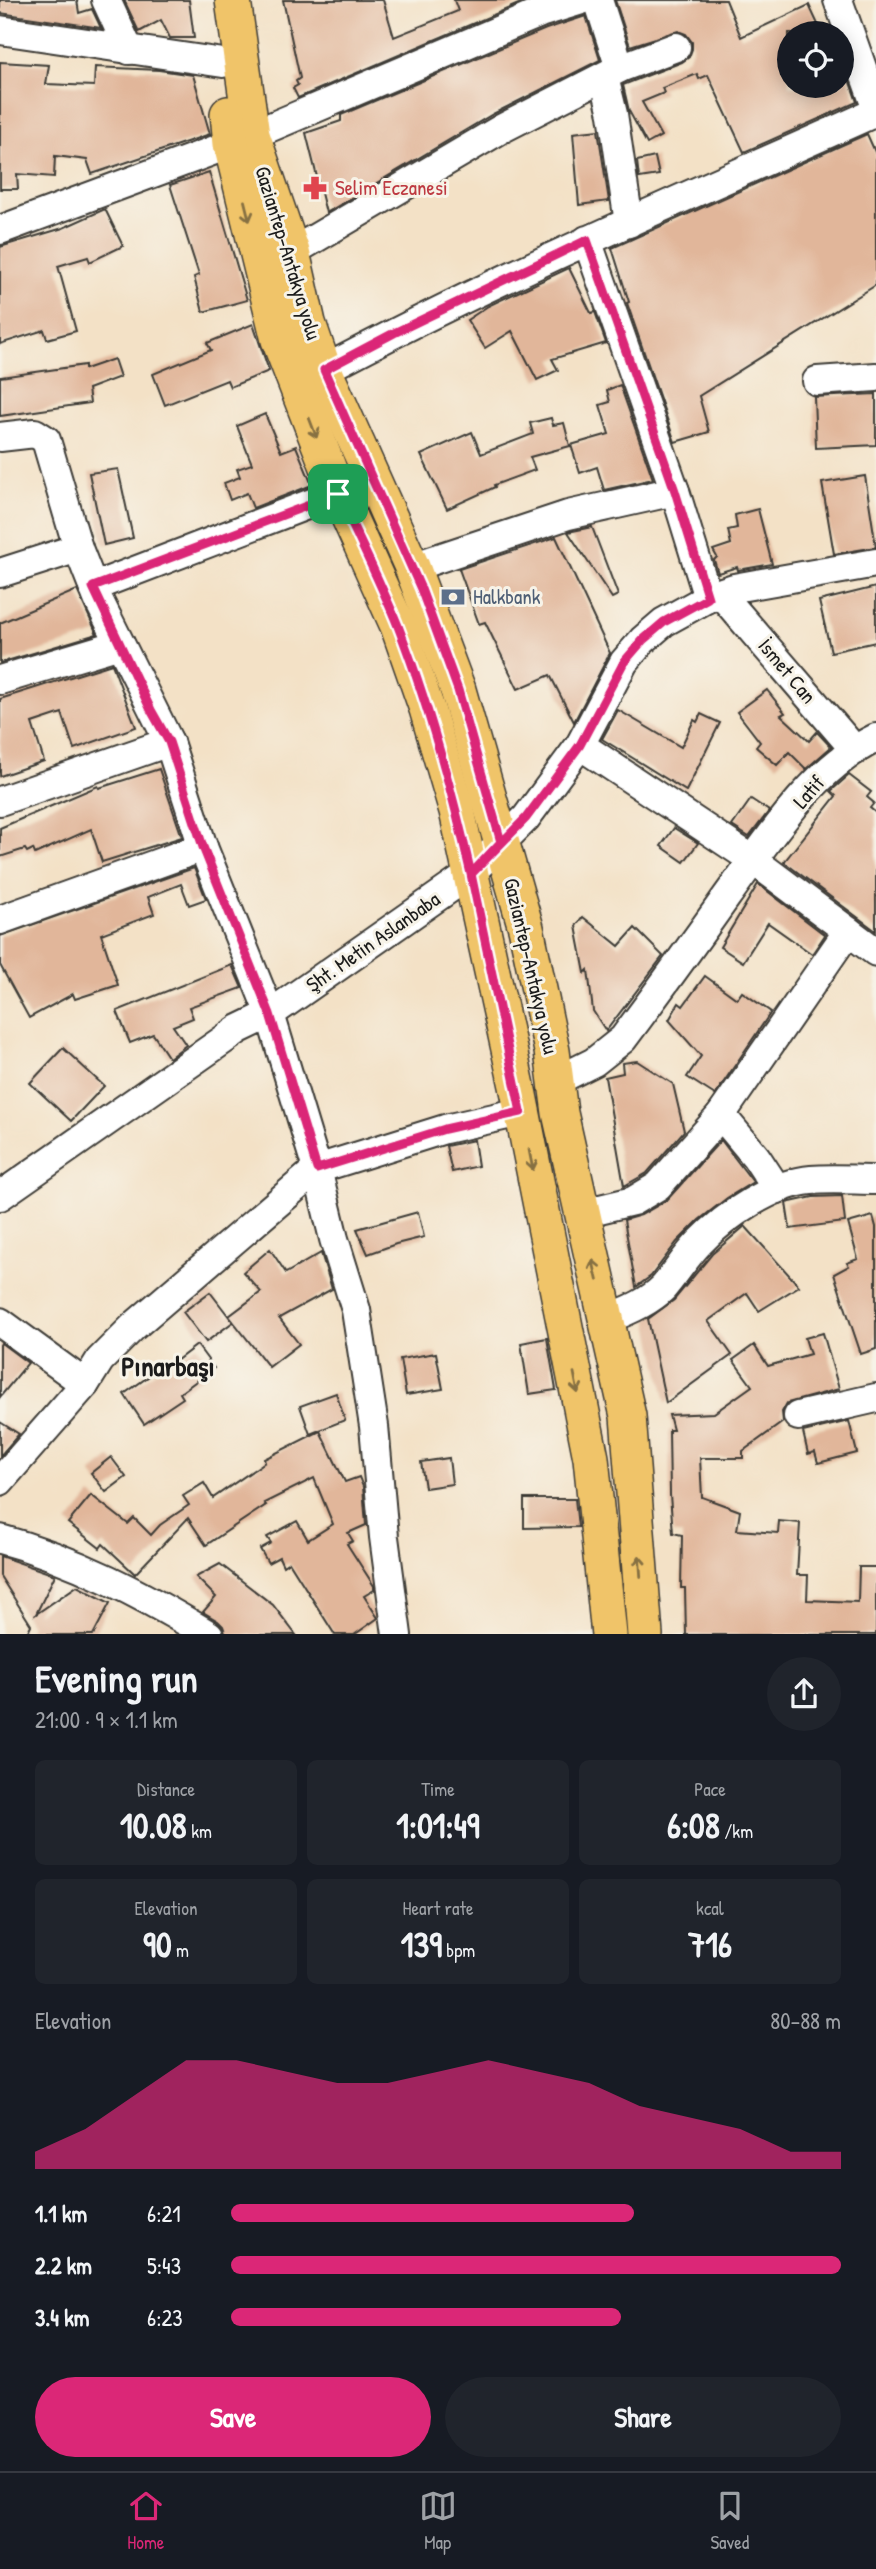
<!DOCTYPE html>
<html lang="en">
<head>
<meta charset="utf-8">
<style>
	:root { --surface:#171b24; --page:#20242c; --text:#f1f3f6; --muted:#9ea1a6; --line:#363941; --accent:#db2777 }
	body { margin:0; font-family:"Patrick Hand",sans-serif; background:var(--page); color:var(--text); height:100vh; display:flex; flex-direction:column; font-size:26px; white-space:nowrap }
	* { box-sizing:border-box; margin:0 }
	p { font-size:23px; color:var(--muted) }
	.icon { flex:none; width:38px; height:38px; fill:none; stroke:currentColor; stroke-width:2; stroke-linecap:round; stroke-linejoin:round }
	.map { position:relative; height:1634px; overflow:hidden }
	.drawer { display:flex; flex-direction:column; background:var(--surface); flex:1 }
	.drawer>* { flex:none }
	.controls { position:absolute; left:777px; top:21px; display:grid; gap:14px }
	.controls a { display:grid; place-items:center; width:77px; height:77px; border-radius:50%; background:var(--surface); box-shadow:0 4px 18px #0003; font-size:35px }
	.pin { position:absolute; display:grid; place-items:center; width:60px; height:60px; color:#fff; margin:-30px; border-radius:14px; box-shadow:0 4px 10px #0006 }
	.round { display:grid; place-items:center; flex:none; width:74px; height:74px; border-radius:37px; background:var(--page) }
	.overview { display:flex; align-items:center; justify-content:space-between; height:119px; padding:0 35px }
	h1 { font-size:38px; font-weight:700; line-height:52px }
	.stats { display:grid; grid-template-columns:repeat(3,1fr); gap:10px; height:119px; padding:7px 35px }
	.stats div { display:grid; align-content:center; border-radius:10px; background:var(--page); text-align:center }
	.stats b { font-size:35px; font-weight:700 }
	.stats small { font-size:19px; font-weight:400 }
	.stats p { font-size:19px }
	.chart { height:196px; padding:14px 35px }
	.chart p { display:flex; justify-content:space-between }
	.chart svg { width:100%; height:126px; margin-top:7px; fill:var(--accent); opacity:.7 }
	.action { display:flex; gap:14px; margin-top:auto; padding:14px 35px }
	.action a { flex:1; height:80px; border-radius:42px; background:var(--accent); color:#fff; font-size:28px; font-weight:700; line-height:80px; text-align:center }
	.action a+a { background:var(--page); color:var(--text) }
	ul { padding:0 35px; list-style:none; font-size:23px }
	li { display:grid; grid-template-columns:112px 84px 1fr; align-items:center; height:52px }
	li i { height:18px; border-radius:9px; background:var(--accent) }
	.menu { display:flex; justify-content:space-around; align-items:center; height:98px; border-top:2px solid var(--line); background:var(--surface); font-size:19px; color:var(--muted) }
	.menu a { display:grid; justify-items:center; gap:4px }
	.menu .active { color:var(--accent) }
	.map>svg:first-child { display:block }
	.building { fill:#e1b69a }
	.lines { fill:none; stroke-linecap:round; stroke-linejoin:round }
	.minor-casing { stroke:#3c3a36; stroke-width:32 }
	.major-casing { stroke:#3c3a36; stroke-width:38 }
	.minor { stroke:#fff; stroke-width:28 }
	.major { stroke:#f0c469; stroke-width:35 }
	.oneway { stroke:#867042 }
	.route-casing { stroke:#fff; stroke-width:14 }
	.route { stroke:#db2777; stroke-width:9 }
	.labels { text-anchor:middle; stroke-width:6; stroke-linejoin:round; paint-order:stroke }
	.health-label { font-size:21px; fill:#be3a42; stroke:#f7f3e8; text-anchor:start }
	.street-label { font-size:21px; fill:#1c1c1c; stroke:#f7f3e8 }
	.service-label { font-size:21px; fill:#4e5e75; stroke:#f7f3e8; text-anchor:start }
	.district-label { font-size:28px; font-weight:bold; fill:#1c1c1c; stroke:#f7f3e8 }
</style>
</head>
<body>
<div class="map">
<svg width="876" height="1635" viewBox="0 0 876 1635">
	<rect width="100%" height="100%" fill="#f7f3e8"/>
	<filter id="ink" filterUnits="userSpaceOnUse"><feTurbulence type="fractalNoise" baseFrequency=".0143" numOctaves="2"/><feDisplacementMap in="SourceGraphic" scale="14" xChannelSelector="R" yChannelSelector="G"/><feConvolveMatrix kernelMatrix="1 2 1 2 8 2 1 2 1" color-interpolation-filters="sRGB"/></filter>
	<filter id="wash" filterUnits="userSpaceOnUse"><feTurbulence type="fractalNoise" baseFrequency=".00686" numOctaves="4" result="noise"/><feDisplacementMap in="SourceGraphic" scale="28" xChannelSelector="R" yChannelSelector="G"/><feGaussianBlur stdDeviation="1.57" result="paint"/><feColorMatrix in="noise" values="0 0 0 0 0 0 0 0 0 0 0 0 0 0 0 0 0 1.4 0 .05"/><feComposite in="paint" operator="in"/></filter>
	<g filter="url(#wash)">
		<rect width="100%" height="100%" fill="#f3e1c6"/>
		<g id="blocks">
			<g class="building">
				<path d="M0,0H77L79,13L92,9L101,28L0,13Z"/>
				<path d="M124,0H189L194,38H170L161,20L139,32Z"/>
				<path d="M283,0H383L394,37L458,11L454,0H528L298,98L293,88L298,85L296,81L300,78Z"/>
				<path d="M615,0H726L741,37L809,5L822,33H789V86H842V60L857,102L744,152L708,75L699,79L697,74L662,88L664,93L642,102L661,136L647,144L629,111L623,85L682,62L689,57L692,49V42L686,34L678,31L630,46Z"/>
				<path d="M586,16L600,60L493,114L326,213L306,133L341,121V115L546,29Z"/>
				<path d="M0,62L49,65L46,84L94,86L95,67L159,70L193,75L210,134L92,174L87,160L55,156L54,177L17,174L18,189H0Z"/>
				<path d="M598,130L609,201L579,205L573,133Z"/>
				<path d="M867,134L876,154V285L699,396L709,432L675,442L627,303L629,302L612,248Z"/>
				<path d="M655,157L659,175L639,178L637,161Z"/>
				<path d="M209,172L247,300L203,312L194,277L199,275L170,185Z"/>
				<path d="M105,209L123,246L90,262L88,257L58,266L76,331L47,339L44,330L0,344V247L63,228Z"/>
				<path d="M569,268L591,313L595,312L606,343L552,359L558,370L537,380L512,331L485,348L467,320L488,306Z"/>
				<path d="M253,324L269,371L230,387L227,380L165,405L153,374L211,350L207,343Z"/>
				<path d="M114,359L120,377L88,389L90,403L0,416V377L85,365V369Z"/>
				<path d="M620,385L653,479L604,490L597,467L580,473L571,445L609,434L600,405L610,402L607,390Z"/>
				<path d="M876,394V445L816,448L814,397Z"/>
				<path d="M265,414L281,452L296,446L312,485L253,508L247,493L230,500L224,483L240,477L237,469L252,464L237,426Z"/>
				<path d="M551,418L553,425L564,423L570,446L530,457L535,470L494,485L495,487L447,509L421,455L472,432L481,454L533,434L530,423Z"/>
				<path d="M118,469L133,538L104,545L89,473Z"/>
				<path d="M865,476L876,547L834,554L822,483Z"/>
				<path d="M758,509L772,564L738,570L737,567L718,573L714,560L717,557L713,550L731,544L728,530L737,528L735,515Z"/>
				<path d="M592,527L618,595L612,598L568,532Z"/>
				<path d="M556,537L610,653L574,722L550,675L518,689L485,622L479,624L459,569Z"/>
				<path d="M876,587V642L831,652L819,601Z"/>
				<path d="M77,590L97,634L0,663V623Z"/>
				<path d="M112,664L136,727L74,749L62,713L32,723L44,761L0,776V699Z"/>
				<path d="M767,690L785,713L781,715L809,741L817,732L831,747L806,769L789,752L777,765L756,747L760,742L737,712Z"/>
				<path d="M618,710L681,747L694,720L697,722L701,714L720,723L686,791L602,739Z"/>
				<path d="M159,769L182,837L102,862L91,829L35,854L33,849L27,852L25,849L0,857V828L98,786L99,788Z"/>
				<path d="M849,775L871,792L867,797L874,803L870,808L876,813V931L784,862L836,796L831,791Z"/>
				<path d="M751,799L769,811L749,837L732,826Z"/>
				<path d="M674,828L698,843L684,862L661,846Z"/>
				<path d="M194,868L206,899L189,905L181,884L148,897L154,914L101,934L118,985L75,999L73,994L29,1018L0,965V936Z"/>
				<path d="M758,884L825,935L812,954L768,923L743,962L720,947Z"/>
				<path d="M583,917L619,946L635,928L663,956L606,1031L593,1011L588,970L585,973L576,926Z"/>
				<path d="M232,965L242,988L189,1007L193,1018L173,1026L186,1045L169,1058L153,1034L130,1043L117,1011Z"/>
				<path d="M705,976L737,999L742,992L771,1012L715,1095L687,1077L701,1056L669,1020L679,1003L683,1006Z"/>
				<path d="M63,1048L104,1086L71,1121L30,1083Z"/>
				<path d="M637,1061L673,1084L684,1131L647,1173L624,1186L605,1077L623,1073L622,1063Z"/>
				<path d="M474,1140L478,1166L452,1172L446,1146Z"/>
				<path d="M721,1140L753,1182L727,1198L699,1220L677,1242L651,1276L636,1287L624,1220L641,1215L667,1200Z"/>
				<path d="M842,1196L845,1222L790,1229L786,1203L813,1197Z"/>
				<path d="M418,1212L424,1237L396,1244L368,1254L357,1229Z"/>
				<path d="M873,1216L876,1227V1349L861,1354L834,1274L849,1266L847,1263L858,1259L848,1223Z"/>
				<path d="M745,1226L799,1286L759,1311L747,1293L708,1321L732,1355L666,1403L648,1319L674,1300L712,1254Z"/>
				<path d="M270,1249L286,1273L321,1253L332,1289L279,1318L299,1344L269,1367L229,1316L261,1292L243,1272Z"/>
				<path d="M210,1292L233,1322L206,1342L183,1312Z"/>
				<path d="M823,1333L839,1389L787,1403L782,1412L783,1422L743,1451V1458H700L702,1497L740,1511L737,1530L778,1533L779,1521L800,1523L797,1575H808L807,1600L858,1602L859,1567H876V1635H686L685,1588H681L682,1535L673,1533L670,1495L669,1430H673L669,1415L714,1413L752,1386L733,1360L754,1345L768,1366L810,1354L805,1338Z"/>
				<path d="M547,1338L556,1390L529,1394L521,1343Z"/>
				<path d="M1,1343L28,1363L0,1397V1345Z"/>
				<path d="M197,1345L214,1368L180,1393L183,1398L144,1424L124,1394L162,1367L164,1370Z"/>
				<path d="M436,1353L443,1389L406,1395L400,1359Z"/>
				<path d="M336,1393L345,1420L310,1434L300,1406Z"/>
				<path d="M849,1421L857,1453L818,1463L815,1452L808,1454L803,1432Z"/>
				<path d="M0,1422L19,1434L0,1456Z"/>
				<path d="M320,1431L345,1482L359,1477L363,1487L366,1525L348,1533L353,1541L347,1544L374,1586V1590L364,1596L378,1618L354,1635H335L289,1562L283,1566L279,1557L268,1563L260,1549L271,1543L267,1537L297,1521L308,1540L333,1524L314,1478L264,1503L266,1505L206,1545L188,1518L135,1574L103,1544L100,1548L68,1523L91,1495L128,1524L134,1518L151,1535L160,1525L189,1505L183,1496L204,1483L213,1498L265,1462L264,1459Z"/>
				<path d="M111,1457L126,1477L106,1492L91,1473Z"/>
				<path d="M449,1458L452,1484L425,1488L421,1462Z"/>
				<path d="M524,1499H575L578,1527L524,1528Z"/>
				<path d="M0,1556L55,1575L36,1614L77,1586L110,1603L93,1635H26L31,1625L0,1576Z"/>
				<path d="M220,1564L273,1605L296,1635H226L223,1626L218,1621L203,1612L216,1597L196,1577Z"/>
			</g>
		</g>
	</g>
	<g filter="url(#ink)">
		<use href="#blocks" fill-opacity="0" stroke="#3c3a36" stroke-width="2"/>
		<g class="lines">
			<g class="minor-casing">
				<g id="minor">
					<path d="M106,0L129,50"/>
					<path d="M598,0L620,68"/>
					<path d="M838,0L876,107"/>
					<path d="M0,30L223,63"/>
					<path d="M604,77L613,114L629,223"/>
					<path d="M252,135L540,13L582,0"/>
					<path d="M0,230L231,144"/>
					<path d="M587,240L675,491L708,598"/>
					<path d="M292,252L501,129L620,68L676,47"/>
					<path d="M324,370C503,274 691,195 876,112"/>
					<path d="M817,381L876,377"/>
					<path d="M0,437L35,433L46,440L78,548L98,599L169,742L203,847L270,1014L317,1169L334,1239L356,1310L374,1426L384,1537L397,1635"/>
					<path d="M412,567L568,515L675,491"/>
					<path d="M0,573L78,548"/>
					<path d="M93,587L338,493"/>
					<path d="M720,593L854,749"/>
					<path d="M0,680L120,644"/>
					<path d="M580,745L753,860L876,952"/>
					<path d="M0,801L169,742"/>
					<path d="M0,920L203,847"/>
					<path d="M556,1081L594,1062L623,1039C658,992 693,944 727,896C768,840 812,769 876,738"/>
					<path d="M721,1115L756,1157L777,1189"/>
					<path d="M0,1196L239,1029L270,1014L470,874L526,818L580,745L624,662L643,640L664,622L713,595L734,588L876,563"/>
					<path d="M583,1213L633,1201L658,1186L721,1115L848,931"/>
					<path d="M606,1319C626,1312 648,1303 663,1288C676,1273 686,1256 700,1242C726,1215 774,1183 811,1180C832,1178 855,1180 876,1180"/>
					<path d="M0,1322L85,1384"/>
					<path d="M798,1416L876,1398"/>
					<path d="M0,1481L85,1384L100,1360L134,1326L317,1169L445,1129L521,1112"/>
					<path d="M0,1539C75,1559 143,1595 209,1635"/>
				</g>
			</g>
			<g class="major-casing">
				<g id="major">
					<path d="M233,0L252,135L292,252L308,323L324,370L412,567L458,690L526,928L552,1051L560,1113L628,1416L645,1635"/>
					<path d="M228,114L231,144L279,340L338,493L398,626L427,709L457,811L519,1095L591,1458L609,1635"/>
				</g>
			</g>
			<use href="#minor" class="minor"/>
			<use href="#major" class="major"/>
		</g>
		<defs><path id="oneway-shaft" d="M-6 0H5M1.5-3L5.5 0L1.5 3" fill="none" stroke-width="1.6" stroke-linecap="round" stroke-linejoin="round" transform="scale(1.75)"/></defs>
		<g class="oneway">
			<use href="#oneway-shaft" transform="translate(247 211) rotate(76)"/>
			<use href="#oneway-shaft" transform="translate(313 428) rotate(69)"/>
			<use href="#oneway-shaft" transform="translate(531 1160) rotate(79)"/>
			<use href="#oneway-shaft" transform="translate(595 1270) rotate(-103)"/>
			<use href="#oneway-shaft" transform="translate(576 1383) rotate(79)"/>
			<use href="#oneway-shaft" transform="translate(640 1566) rotate(-94)"/>
		</g>
	</g>
	<g class="lines" filter="url(#ink)">
		<g class="route-casing">
			<path id="route" d="M338,494L93,587L151,710L169,742L203,847L270,1014L317,1169L445,1129L521,1112L471,874L526,818L580,745L624,662L643,640L664,622L708,598L675,491L587,240L394,333L324,370L421,589L458,690L501,842L471,874C452,790 429,706 398,626C380,581 358,538 338,494"/>
		</g>
		<use href="#route" class="route"/>
	</g>
	<defs>
		<g id="pharmacy-bare" transform="scale(1.89)"><path d="M-2-6h4v4h4v4h-4v4h-4v-4h-4v-4h4Z" fill="#e0444e" stroke="#f7f3e8" stroke-width="2.5" paint-order="stroke"/></g>
		<g id="bank-bare" transform="scale(1.89)"><path d="M-6-4H6V4H-6ZM0-2.3a2.3 2.3 0 1 0 0 4.6a2.3 2.3 0 1 0 0-4.6Z" fill="#5c6f8a" stroke="#f7f3e8" stroke-width="2.5" paint-order="stroke"/></g>
	</defs>
	<g fill-rule="evenodd">
		<use href="#pharmacy-bare" x="315" y="188"/>
		<use href="#bank-bare" x="453" y="597"/>
	</g>
	<g class="labels">
		<g class="health-label">
			<text x="335" y="195">Selim Eczanesi</text>
		</g>
		<g class="street-label">
			<text transform="translate(288 253) rotate(73)" y="7">Gaziantep-Antakya yolu</text>
			<text transform="translate(787 671) rotate(50)" y="7">İsmet Can</text>
			<text transform="translate(809 792) rotate(-49)" y="7">Latif</text>
			<text transform="translate(373 942) rotate(-35)" y="7">Şht. Metin Aslanbaba</text>
			<text transform="translate(531 966) rotate(77)" y="7">Gaziantep-Antakya yolu</text>
		</g>
		<g class="service-label">
			<text x="473" y="604">Halkbank</text>
		</g>
		<g class="district-label">
			<text x="168" y="1376">Pınarbaşı</text>
		</g>
	</g>
</svg>
<div class="controls">
<a><svg class="icon" aria-label="locate" viewBox="0 0 24 24"><circle cx="12" cy="12" r="6"/><path d="M12 2v4M12 18v4M2 12h4M18 12h4"/></svg></a>
</div>
<div class="pin" style="left:338px;top:494px;background:#1e9e55"><svg class="icon" aria-label="arrive" viewBox="0 0 24 24"><path d="M6 21V4h12l-3 4 3 4H6"/></svg></div>
</div>
<section class="drawer">
<div class="overview"><div><h1>Evening run</h1><p>21:00 · 9 × 1.1 km</p></div><a class="round"><svg class="icon" aria-label="share" viewBox="0 0 24 24"><path d="M12 15V3M7 8l5-5 5 5M5 13v7h14v-7"/></svg></a></div>
<div class="stats">
<div><p>Distance</p><b>10.08<small> km</small></b></div>
<div><p>Time</p><b>1:01:49</b></div>
<div><p>Pace</p><b>6:08<small> /km</small></b></div>
</div>
<div class="stats">
<div><p>Elevation</p><b>90<small> m</small></b></div>
<div><p>Heart rate</p><b>139<small> bpm</small></b></div>
<div><p>kcal</p><b>716</b></div>
</div>
<div class="chart"><p><span>Elevation</span>80–88 m</p>
<svg viewBox="0 0 160 44" preserveAspectRatio="none"><path d="M0 44V38L10 30L20 18L30 6L40 6L50 10L60 14L70 14L80 10L90 6L100 10L110 14L120 22L130 26L140 30L150 38L160 38V44z"/></svg>
</div>
<ul>
<li><b>1.1 km</b>6:21<i style="width:66%"></i></li>
<li><b>2.2 km</b>5:43<i style="width:100%"></i></li>
<li><b>3.4 km</b>6:23<i style="width:64%"></i></li>
</ul>
<div class="action"><a>Save</a><a>Share</a></div>
</section>
<nav class="menu">
<a class="active"><svg class="icon" aria-label="home" viewBox="0 0 24 24"><path d="M3 11l9-7 9 7M6 9v11h12V9"/></svg>Home</a>
<a><svg class="icon" aria-label="map" viewBox="0 0 24 24"><path d="M3 6l6-2 6 2 6-2v14l-6 2-6-2-6 2zM9 4v14M15 6v14"/></svg>Map</a>
<a><svg class="icon" aria-label="saved" viewBox="0 0 24 24"><path d="M7 4h10v16l-5-4-5 4z"/></svg>Saved</a>
</nav>
</body>
</html>
